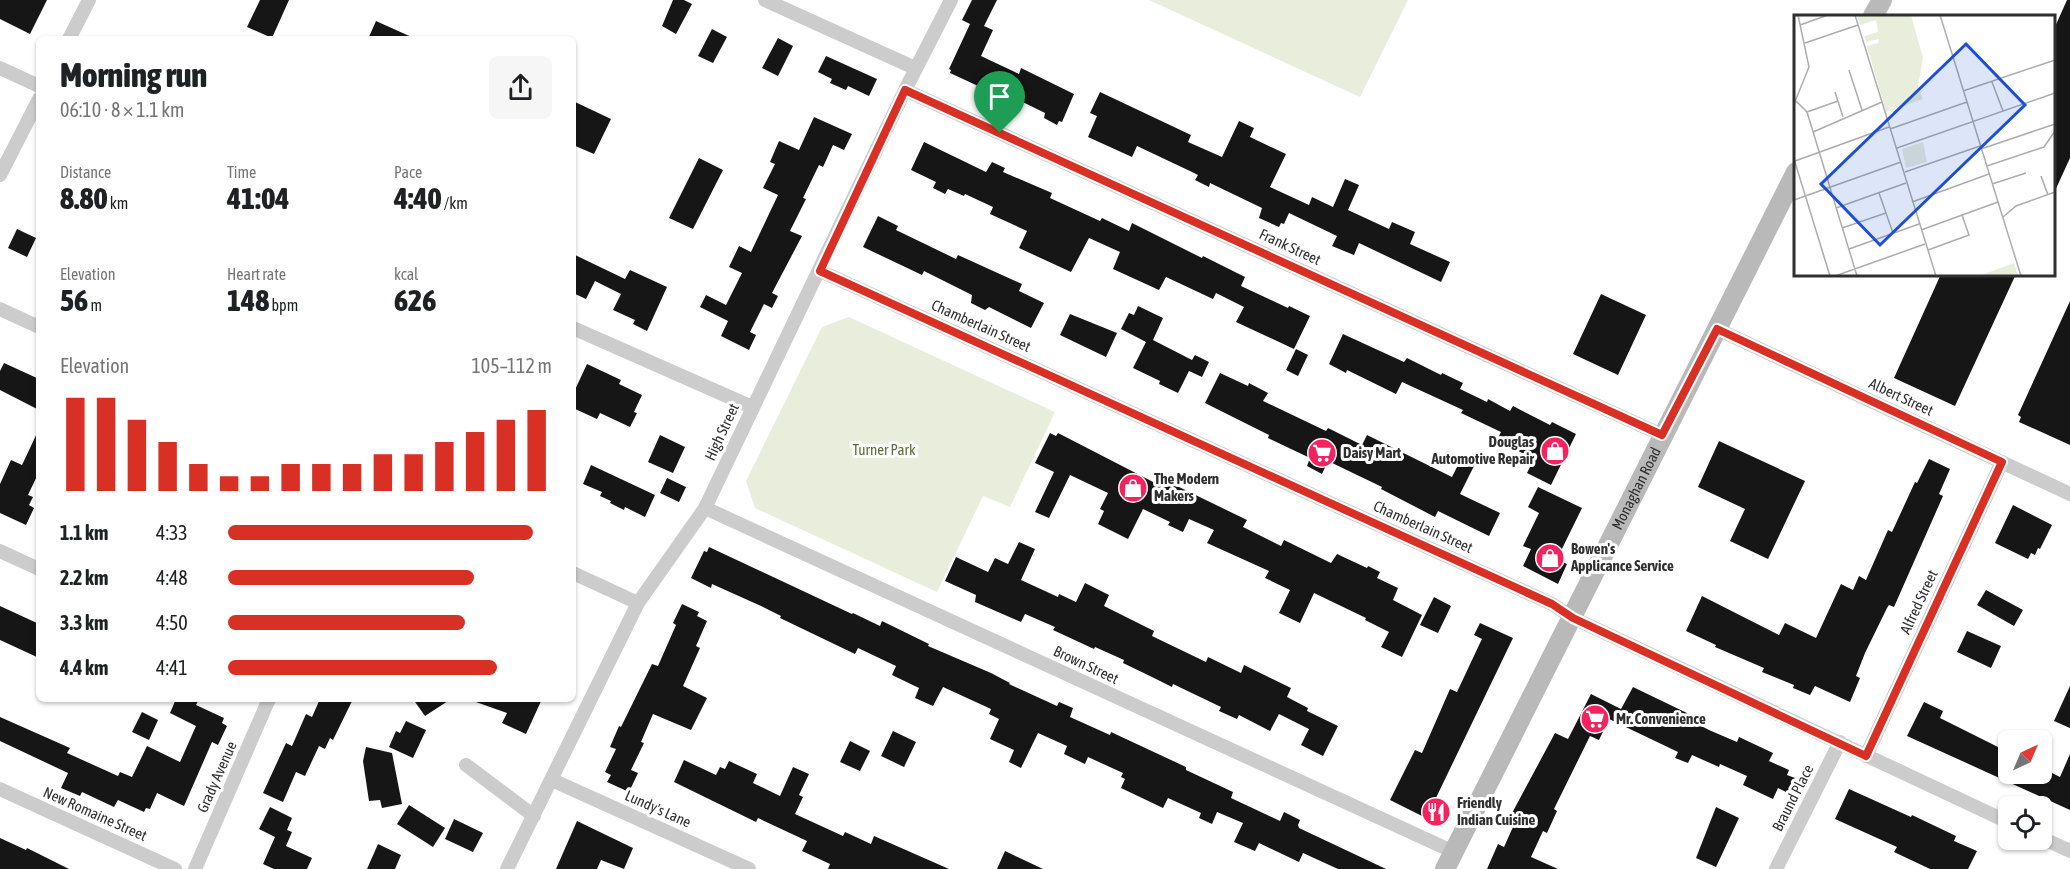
<!DOCTYPE html>
<html lang="en">
<head>
<meta charset="utf-8">
<style>
	:root { --surface:#fff; --page:#f6f6f6; --text:#202124; --muted:#757577; --accent:#d93025 }
	body { margin:0; font-family:"Asap Condensed",sans-serif; background:var(--page); color:var(--text); height:100vh; display:flex; flex-direction:column; font-size:22px; white-space:nowrap }
	* { box-sizing:border-box; margin:0 }
	p { font-size:20px; color:var(--muted) }
	.icon { flex:none; width:33px; height:33px; fill:none; stroke:currentColor; stroke-width:2; stroke-linecap:round; stroke-linejoin:round }
	.map { position:relative; flex:1; overflow:hidden }
	.details { position:absolute; left:36px; top:36px; width:540px; height:666px; display:flex; flex-direction:column; background:var(--surface); border-radius:9px; box-shadow:0 2px 4px #0004 }
	.details>* { flex:none }
	.needle { width:39px; rotate:44deg }
	.buttons { position:absolute; left:1998px; top:730px; display:grid; gap:12px }
	.buttons a { display:grid; place-items:center; width:54px; height:54px; border-radius:9px; background:var(--surface); box-shadow:0 2px 4px #0004; font-size:30px }
	.pin { position:absolute; display:grid; place-items:center; width:51px; height:51px; color:#fff; margin:-62px -26px; border-radius:50% 50% 50% 0; rotate:-45deg; box-shadow:0 0 6px #0007 }
	.pin .icon { rotate:45deg }
	.round { display:grid; place-items:center; flex:none; width:63px; height:63px; border-radius:9px; background:var(--page) }
	.summary { display:flex; align-items:center; justify-content:space-between; height:102px; padding:0 24px }
	h1 { font-size:33px; font-weight:800; line-height:45px }
	.stats { display:grid; grid-template-columns:repeat(3,1fr); gap:9px; height:102px; padding:6px 24px }
	.stats div { display:grid; align-content:center }
	.stats b { font-size:30px; font-weight:800 }
	.stats small { font-size:16px; font-weight:400 }
	.stats p { font-size:16px }
	.chart { height:168px; padding:12px 24px }
	.chart p { display:flex; justify-content:space-between }
	.chart svg { width:100%; height:108px; margin-top:6px; stroke:var(--accent); stroke-width:6 }
	ul { padding:0 24px; list-style:none; font-size:20px }
	li { display:grid; grid-template-columns:96px 72px 1fr; align-items:center; height:45px }
	li i { height:15px; border-radius:8px; background:var(--accent) }
	.map>svg:first-child { display:block }
	.green { fill:#e9eddb }
	.building { fill:#161616 }
	.lines { fill:none; stroke-linecap:round; stroke-linejoin:round }
	.street { stroke:#ccc; stroke-width:14 }
	.secondary { stroke:#b9b9b9; stroke-width:20 }
	.route-casing { stroke:#fff; stroke-width:12 }
	.route { stroke:#d93025; stroke-width:8 }
	.labels { text-anchor:middle; stroke-width:6; stroke-linejoin:round; paint-order:stroke }
	.street-label { font-size:15px; fill:#2f2f2f; stroke:#fff }
	.poi-label { font-size:15px; font-weight:bold; fill:#2f2f2f; stroke:#fff; text-anchor:start }
	.park-label { font-size:15px; fill:#5d6e38; stroke:#fff }
	.inset-road { fill:none; stroke:#acacac; stroke-width:1.5 }
	.view { fill:#1d4ed8; fill-opacity:0.15; stroke:#1d4ed8; stroke-width:3 }
	.inset-edge { fill:none; stroke:#2f2f2f; stroke-width:3 }
</style>
</head>
<body>
<div class="map">
<svg width="2070" height="869" viewBox="0 0 2070 869">
	<rect width="100%" height="100%" fill="#fff"/>
	<g class="green">
		<path d="M1149,0H1408L1360,97Z"/>
		<path d="M849,317L1055,412L1010,507L983,496L937,592L755,508L746,481L822,327Z"/>
	</g>
	<g class="building">
		<path d="M0,0H47L30,34L0,19Z"/>
		<path d="M260,0H289L272,38L247,27Z"/>
		<path d="M673,0H684L692,4L676,34L662,26Z"/>
		<path d="M972,0H997L984,26L993,30L981,56L1019,74L1021,68L1074,94L1062,122L1059,121L1057,125L1044,118L1045,113L1006,94L1004,98L950,73L951,70L949,69L970,24L962,20Z"/>
		<path d="M2067,0H2070V158L2054,193V29Z"/>
		<path d="M376,21L416,39H368Z"/>
		<path d="M712,29L727,37L713,63L698,56Z"/>
		<path d="M778,38L793,46L778,76L762,68Z"/>
		<path d="M826,56L877,79L869,96L848,86L846,90L830,83L832,79L818,72Z"/>
		<path d="M1100,92L1191,135L1188,142L1222,157L1239,121L1254,128L1250,137L1286,154L1270,187L1309,205L1312,197L1333,207L1345,179L1359,185L1348,210L1389,229L1392,222L1415,232L1410,244L1450,262L1441,282L1359,243L1354,255L1349,253L1332,246L1337,236L1289,213L1284,224L1281,223L1279,227L1259,218L1262,208L1210,183L1209,187L1195,180L1198,175L1192,172L1137,146L1132,157L1088,137L1097,116L1090,113Z"/>
		<path d="M573,101L611,119L594,154L573,145Z"/>
		<path d="M814,117L852,134L844,150L833,145L823,167L819,165L803,198L806,199L790,231L802,236L772,293L778,296L772,308L764,304L750,332L756,335L749,350L721,336L728,321L700,307L706,295L726,305L742,273L729,267L739,246L751,252L778,195L763,188L775,164L770,162L779,141L799,150Z"/>
		<path d="M924,142L986,172L992,162L1005,168L1003,172L1052,193L1050,198L1100,221L1102,218L1129,231L1132,223L1202,258L1203,256L1245,277L1241,286L1288,308L1289,306L1310,316L1294,349L1236,322L1244,307L1216,293L1213,299L1166,277L1159,290L1113,269L1120,252L1089,238L1071,272L1019,248L1027,231L990,214L993,207L965,194L964,196L948,189L945,194L933,188L936,182L911,170Z"/>
		<path d="M699,158L723,170L693,229L669,218Z"/>
		<path d="M878,216L898,226L896,230L956,259L958,255L1022,284L1019,291L1044,303L1031,328L989,307L985,310L971,303L972,295L924,271L922,275L863,247Z"/>
		<path d="M17,229L36,238L27,257L8,248Z"/>
		<path d="M573,254L625,279L630,270L667,287L647,331L633,324L635,320L613,310L621,294L595,281L586,299L573,293Z"/>
		<path d="M1941,274H2016L1955,406L1894,378Z"/>
		<path d="M1601,294L1646,315L1618,375L1573,354Z"/>
		<path d="M2070,301V445L2019,422L2021,417L2018,415Z"/>
		<path d="M1138,306L1163,318L1153,340L1192,360L1195,355L1209,362L1202,377L1189,371L1178,393L1159,384L1160,381L1133,368L1146,342L1121,329L1129,313L1134,315Z"/>
		<path d="M1070,314L1117,333L1106,357L1060,335Z"/>
		<path d="M1343,334L1404,362L1407,358L1441,375L1442,373L1463,383L1460,389L1487,402L1488,399L1510,411L1513,406L1550,425L1552,422L1576,434L1551,485L1527,473L1534,459L1497,440L1501,432L1461,413L1463,410L1402,382L1396,394L1347,370L1346,373L1329,364Z"/>
		<path d="M1296,349L1308,355L1298,376L1286,370Z"/>
		<path d="M4,363L39,379V410L0,390V371Z"/>
		<path d="M587,364L621,380L619,384L642,395L634,412L637,413L630,427L600,413L597,419L573,408V394Z"/>
		<path d="M1220,373L1248,386L1249,383L1268,393L1263,401L1326,431L1328,428L1362,445L1367,435L1452,477L1463,455L1476,462L1460,494L1500,513L1489,536L1438,511L1435,517L1381,489L1382,487L1328,461L1322,474L1307,466L1310,458L1268,438L1269,435L1205,403Z"/>
		<path d="M39,429V472L28,495L33,497L29,505L34,508L26,525L0,513V484L11,460L22,465Z"/>
		<path d="M1050,433L1056,436L1058,433L1157,484L1164,476L1179,483L1177,486L1247,520L1243,527L1281,546L1284,540L1331,563L1337,554L1367,568L1368,566L1380,572L1377,578L1398,588L1393,600L1422,615L1402,657L1381,647L1389,632L1365,620L1366,618L1314,593L1300,623L1279,613L1290,590L1265,578L1269,571L1207,543L1214,530L1189,519L1183,532L1168,525L1170,522L1143,509L1128,539L1098,524L1104,511L1100,509L1108,493L1070,475L1049,518L1035,512L1054,472L1035,463Z"/>
		<path d="M660,435L685,447L673,473L648,462Z"/>
		<path d="M1719,441L1805,481L1768,559L1730,541L1745,509L1698,487Z"/>
		<path d="M1929,459L1950,469L1939,494L1943,496L1894,607L1889,605L1887,608L1865,653L1856,676L1860,678L1850,702L1815,686L1810,695L1793,688L1794,685L1762,672L1764,668L1715,647L1716,645L1686,631L1702,596L1779,635L1785,623L1816,638L1841,584L1853,590L1859,576L1866,580L1888,530L1892,532L1915,482L1917,483Z"/>
		<path d="M591,465L655,495L645,517L625,507L624,510L610,503L611,501L600,496L602,492L583,484Z"/>
		<path d="M667,478L686,487L679,502L660,493Z"/>
		<path d="M1538,487L1582,508L1557,559L1567,564L1558,584L1523,566L1531,549L1523,546L1539,513L1528,507Z"/>
		<path d="M2013,505L2052,525L2040,549L2038,548L2035,555L2031,553L2028,559L1995,543Z"/>
		<path d="M1019,542L1035,549L1021,580L1058,597L1059,594L1076,602L1085,583L1109,595L1104,606L1154,631L1152,636L1206,662L1208,657L1241,673L1244,665L1291,688L1287,697L1308,708L1307,711L1338,726L1323,756L1301,745L1309,729L1279,714L1270,731L1239,715L1237,719L1219,711L1221,707L1173,684L1172,687L1154,678L1123,663L1124,660L1095,647L1094,649L1053,630L1055,627L1025,614L1021,622L975,602L976,595L945,581L956,557L988,572L995,558L1008,564Z"/>
		<path d="M709,547L852,614L853,613L880,626L882,621L929,644L928,646L991,673L1010,683L1009,684L1057,706L1059,702L1073,708L1070,717L1110,735L1111,732L1186,767V770L1233,792L1231,798L1280,821L1284,812L1300,820L1298,825L1299,828L1386,869H1338L1303,853L1299,862L1259,843L1255,851L1234,842L1243,823L1217,812L1212,824L1199,818L1201,813L1168,798L1163,808L1121,788L1125,779L1121,777L1123,773L1088,757L1085,764L1064,754L1067,746L1038,733L1021,768L1009,762L1014,750L990,739L999,719L989,714L991,709L943,687L933,706L915,698L919,688L892,675L896,666L858,648L855,654L780,618L781,616L761,606L712,584L711,588L691,578L704,551L707,552Z"/>
		<path d="M1986,590L2023,610L2014,626L1977,605Z"/>
		<path d="M1434,597L1451,606L1438,633L1420,625Z"/>
		<path d="M682,604L699,612L697,616L707,621L696,646L700,648L683,686L707,698L691,730L653,714L641,742L644,743L631,770L638,773L629,792L607,782L611,775L605,772L616,749L610,747L619,726L621,727L652,664L658,666L676,625L673,623Z"/>
		<path d="M0,606L39,624V658L0,640Z"/>
		<path d="M1480,623L1513,638L1434,802L1446,808L1438,824L1390,800L1415,750L1422,753L1450,689L1457,692L1480,643L1482,639L1474,635Z"/>
		<path d="M1967,631L2001,646L1991,668L1957,652Z"/>
		<path d="M2070,686V728L2054,721Z"/>
		<path d="M1633,687L1689,714L1686,718L1709,730L1737,742L1739,737L1773,753L1769,761L1789,770L1787,775L1795,778L1788,793L1778,788L1773,799L1743,785L1747,776L1720,764L1719,767L1692,755L1688,763L1675,758L1678,752L1609,719L1599,740L1590,736L1554,809L1557,811L1547,833L1543,831L1531,857L1558,869H1487L1498,844L1504,847L1517,818L1511,815L1555,733L1568,739L1591,694L1621,709Z"/>
		<path d="M176,699H199L196,705L224,718L222,723L227,726L218,745L212,742L184,806L157,793L150,809L146,808L144,812L118,800L114,807L82,792L80,796L61,788L68,773L0,741V717L70,748L67,753L118,776L120,772L132,777L147,746L180,762L196,726L170,713Z"/>
		<path d="M320,699H353L333,740L330,738L325,749L319,746L305,776L296,772L283,802L263,793L286,743L292,746L306,714L312,717Z"/>
		<path d="M413,699H451L425,716Z"/>
		<path d="M474,699H542L526,734L502,723L507,713L473,701Z"/>
		<path d="M1924,702L1943,711L1940,718L2008,752V774H2042V768L2060,777L2070,754V810L1907,736Z"/>
		<path d="M142,712L158,720L149,740L132,732Z"/>
		<path d="M406,721L426,730L413,758L389,747L396,731L400,733Z"/>
		<path d="M893,731L916,742L904,767L881,756Z"/>
		<path d="M850,741L870,751L860,771L840,762Z"/>
		<path d="M366,747L392,753L402,804L382,808L380,800L369,801L363,761Z"/>
		<path d="M684,760L716,775L720,767L725,769L729,761L757,774L753,783L780,796L793,767L809,774L799,795L803,797L795,814L843,836L845,832L871,844L874,836L949,869H828L830,864L802,851L807,841L758,818L756,822L674,782Z"/>
		<path d="M1849,789L1911,817L1912,815L1956,836L1954,841L1977,851L1968,869H1930L1894,852L1897,847L1835,819Z"/>
		<path d="M409,805L445,828L433,847L397,824Z"/>
		<path d="M270,807L292,818L287,830L292,832L286,846L312,858L307,869H274L263,864L275,837L259,829Z"/>
		<path d="M1716,807L1739,818L1716,867L1696,858Z"/>
		<path d="M454,819L483,833L473,852L445,839Z"/>
		<path d="M577,821L633,848L624,869L601,860L597,869H556Z"/>
		<path d="M0,838L26,850L27,848L69,869H0Z"/>
		<path d="M378,844L401,855L395,869H367Z"/>
		<path d="M1005,851L1043,869H997Z"/>
	</g>
	<g class="lines">
		<g class="street">
			<path d="M765,0L915,68"/>
			<path d="M69,39L89,0"/>
			<path d="M0,68L39,86"/>
			<path d="M905,90L1662,435"/>
			<path d="M0,175L39,99"/>
			<path d="M820,271L1552,604L1573,618L2008,822"/>
			<path d="M0,309L39,327"/>
			<path d="M573,328L752,407"/>
			<path d="M1717,329L2070,494"/>
			<path d="M705,508L1454,852"/>
			<path d="M0,551L39,569"/>
			<path d="M573,573L638,603"/>
			<path d="M1866,756L2002,462"/>
			<path d="M466,765L534,816"/>
			<path d="M552,780L749,869"/>
			<path d="M0,789L175,869"/>
			<path d="M2042,838L2070,851"/>
			<path d="M195,869L269,699"/>
			<path d="M507,869L638,603L705,508L905,90L951,0"/>
			<path d="M1776,869L1840,742"/>
		</g>
		<g class="secondary">
			<path d="M1873,16L1882,0"/>
			<path id="s1" d="M1445,869L1796,172"/>
		</g>
	</g>
	<g class="lines">
		<g class="route-casing">
			<path id="route" d="M905,90L1662,435L1717,329L2002,462L1866,756L1573,618L1552,604L820,271Z"/>
		</g>
		<use href="#route" class="route"/>
	</g>
	<defs>
		<g id="shop-disc" transform="scale(1.5)"><circle r="9.5" fill="#f52260" stroke="#fff"/><path d="M-5-2.5h2.3a2.7 3.5 0 0 1 5.4 0H5L5.5 6h-11ZM-1.5-2.5h3a1.5 2.3 0 0 0-3 0Z" fill="#fff"/></g>
		<g id="supermarket-disc" transform="scale(1.5)"><circle r="9.5" fill="#f52260" stroke="#fff"/><path d="M-6-5.5h2.5l.6 2H6L4.5 2H-2.5L-4.4-4H-6ZM-1.5 3.2a1.3 1.3 0 1 0 .1 0ZM3 3.2a1.3 1.3 0 1 0 .1 0Z" fill="#fff"/></g>
		<g id="restaurant-disc" transform="scale(1.5)"><circle r="9.5" fill="#f52260" stroke="#fff"/><path d="M-5-6h1v4h1v-4h1v4h1v-4h1v5L-1.5 .5V6h-2V.5L-5-1ZM5-6V6H3V1.5H1.5Q1.5-4 5-6Z" fill="#fff"/></g>
	</defs>
	<g fill-rule="evenodd">
		<use href="#shop-disc" x="1555" y="451"/>
		<use href="#supermarket-disc" x="1322" y="453"/>
		<use href="#shop-disc" x="1133" y="488"/>
		<use href="#shop-disc" x="1550" y="558"/>
		<use href="#supermarket-disc" x="1595" y="719"/>
		<use href="#restaurant-disc" x="1436" y="812"/>
	</g>
	<g class="labels">
		<g class="street-label">
			<text transform="translate(1290 247) rotate(25)" y="5">Frank Street</text>
			<text transform="translate(981 326) rotate(24)" y="5">Chamberlain Street</text>
			<text transform="translate(1901 397) rotate(25)" y="5">Albert Street</text>
			<text transform="translate(722 432) rotate(-65)" y="5">High Street</text>
			<text dy="5" stroke="none"><textPath href="#s1" startOffset="426">Monaghan Road</textPath></text>
			<text transform="translate(1423 527) rotate(24)" y="5">Chamberlain Street</text>
			<text transform="translate(1919 602) rotate(-65)" y="5">Alfred Street</text>
			<text transform="translate(1086 665) rotate(25)" y="5">Brown Street</text>
			<text transform="translate(217 777) rotate(-66)" y="5">Grady Avenue</text>
			<text transform="translate(1793 798) rotate(-63)" y="5">Braund Place</text>
			<text transform="translate(658 809) rotate(24)" y="5">Lundy's Lane</text>
			<text transform="translate(95 814) rotate(24)" y="5">New Romaine Street</text>
		</g>
		<g class="poi-label">
			<text x="1534" y="447" text-anchor="end">Douglas<tspan x="1534" dy="17">Automotive Repair</tspan></text>
			<text x="1343" y="458">Daisy Mart</text>
			<text x="1154" y="484">The Modern<tspan x="1154" dy="17">Makers</tspan></text>
			<text x="1571" y="554">Bowen's<tspan x="1571" dy="17">Applicance Service</tspan></text>
			<text x="1616" y="724">Mr. Convenience</text>
			<text x="1457" y="808">Friendly<tspan x="1457" dy="17">Indian Cuisine</tspan></text>
		</g>
		<g class="park-label">
			<text x="884" y="455">Turner Park</text>
		</g>
	</g>
	<g transform="translate(1794 15)">
		<rect width="261" height="261" fill="#fff"/>
		<path d="M63,0H117L129,43L124,71L129,84L92,97L73,31L84,28L85,24L72,27L70,21L84,17L82,5L66,10ZM129,127L133,147L112,153L108,134ZM220,248L224,261H185Z" fill="#e9eddb"/>
		<path class="inset-road" d="M61,0L142,261M146,0L227,261M6,10L34,0M11,28L64,10M55,55L68,95M198,67L209,96M169,76L261,45M41,77L49,102M2,86L13,97L63,261M0,89L15,52L4,0M13,97L44,86M96,114L173,87M19,117L88,87M103,133L261,78M187,134L261,109M0,144L36,261M1,146L95,112M193,151L250,132L261,116M111,157L186,131M247,161L254,180M198,169L232,158M85,178L99,218M0,185L107,147M118,187L195,159M42,193L112,168M209,202L222,191L261,177M48,213L92,198M127,215L204,187M55,234L125,209M134,235L175,220L168,200M41,261L131,229"/>
		<path class="view" d="M172,29L231,90L86,230L27,169Z"/>
		<rect width="261" height="261" class="inset-edge"/>
	</g>
</svg>
<div class="buttons">
<a><svg class="needle" viewBox="-14 -14 28 28"><path d="M0-13l5 13h-10z" fill="#e53935"/><path d="M0 13l5-13h-10z" fill="#757577"/></svg></a>
<a><svg class="icon" aria-label="locate" viewBox="0 0 24 24"><circle cx="12" cy="12" r="6"/><path d="M12 2v4M12 18v4M2 12h4M18 12h4"/></svg></a>
</div>
<div class="pin" style="left:1000px;top:133px;background:#1e9e55"><svg class="icon" aria-label="arrive" viewBox="0 0 24 24"><path d="M6 21V4h12l-3 4 3 4H6"/></svg></div>
<section class="details">
<div class="summary"><div><h1>Morning run</h1><p>06:10 · 8 × 1.1 km</p></div><a class="round"><svg class="icon" aria-label="share" viewBox="0 0 24 24"><path d="M12 15V3M7 8l5-5 5 5M5 13v7h14v-7"/></svg></a></div>
<div class="stats">
<div><p>Distance</p><b>8.80<small> km</small></b></div>
<div><p>Time</p><b>41:04</b></div>
<div><p>Pace</p><b>4:40<small> /km</small></b></div>
</div>
<div class="stats">
<div><p>Elevation</p><b>56<small> m</small></b></div>
<div><p>Heart rate</p><b>148<small> bpm</small></b></div>
<div><p>kcal</p><b>626</b></div>
</div>
<div class="chart"><p><span>Elevation</span>105–112 m</p>
<svg viewBox="0 0 160 44" preserveAspectRatio="none"><path d="M5 44V6M15 44V6M25 44V15M35 44V24M45 44V33M55 44V38M65 44V38M75 44V33M85 44V33M95 44V33M105 44V29M115 44V29M125 44V24M135 44V20M145 44V15M155 44V11"/></svg>
</div>
<ul>
<li><b>1.1 km</b>4:33<i style="width:94%"></i></li>
<li><b>2.2 km</b>4:48<i style="width:76%"></i></li>
<li><b>3.3 km</b>4:50<i style="width:73%"></i></li>
<li><b>4.4 km</b>4:41<i style="width:83%"></i></li>
</ul>
</section>
</div>
</body>
</html>
